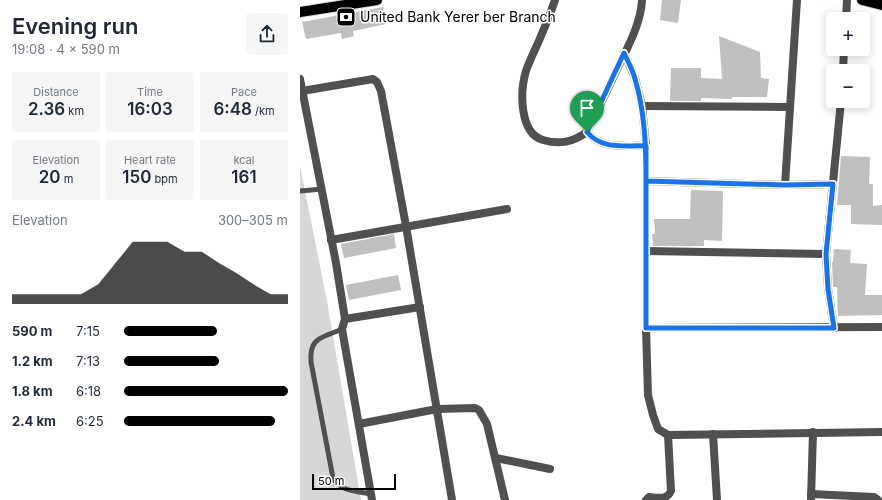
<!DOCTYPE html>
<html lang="en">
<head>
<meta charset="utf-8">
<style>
	:root { --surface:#fff; --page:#f6f6f7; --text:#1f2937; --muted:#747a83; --accent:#000 }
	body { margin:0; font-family:Inter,sans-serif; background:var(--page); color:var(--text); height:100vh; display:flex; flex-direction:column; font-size:15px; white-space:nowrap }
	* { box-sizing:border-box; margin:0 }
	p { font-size:13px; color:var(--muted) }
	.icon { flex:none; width:22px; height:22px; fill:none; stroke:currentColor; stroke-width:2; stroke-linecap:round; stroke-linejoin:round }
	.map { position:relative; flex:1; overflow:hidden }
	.side { display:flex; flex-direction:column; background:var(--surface); width:300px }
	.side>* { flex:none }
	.controls { position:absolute; left:526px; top:12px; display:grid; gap:8px }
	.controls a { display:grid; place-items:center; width:44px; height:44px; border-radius:4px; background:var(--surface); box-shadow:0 2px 10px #0003; font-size:20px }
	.scale { position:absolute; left:12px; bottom:10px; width:84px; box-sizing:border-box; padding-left:4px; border:2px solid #000; border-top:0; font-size:11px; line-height:14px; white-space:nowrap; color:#000; -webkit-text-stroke:3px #fff; paint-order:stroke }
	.pin { position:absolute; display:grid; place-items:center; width:34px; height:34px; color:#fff; margin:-41px -17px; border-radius:50% 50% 50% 0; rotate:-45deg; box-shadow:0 0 4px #0007 }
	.pin .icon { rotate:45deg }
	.round { display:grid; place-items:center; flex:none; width:42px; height:42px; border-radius:4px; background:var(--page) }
	.headline { display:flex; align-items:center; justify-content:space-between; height:68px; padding:0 12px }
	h1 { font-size:22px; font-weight:600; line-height:30px }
	.metrics { display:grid; grid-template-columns:repeat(3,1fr); gap:6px; height:68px; padding:4px 12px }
	.metrics div { display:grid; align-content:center; border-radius:4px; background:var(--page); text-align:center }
	.metrics b { font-size:17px; font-weight:600 }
	.metrics small { font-size:11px; font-weight:400 }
	.metrics p { font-size:11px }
	.chart { height:112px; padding:8px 12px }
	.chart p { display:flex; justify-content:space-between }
	.chart svg { width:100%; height:72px; margin-top:4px; fill:var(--accent); opacity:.7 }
	ul { padding:0 12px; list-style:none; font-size:13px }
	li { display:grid; grid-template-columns:64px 48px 1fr; align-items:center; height:30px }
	li i { height:10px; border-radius:5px; background:var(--accent) }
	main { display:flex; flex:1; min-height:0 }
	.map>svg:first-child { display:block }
	.green { fill:#d7d7d7 }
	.building { fill:#c0c0c0 }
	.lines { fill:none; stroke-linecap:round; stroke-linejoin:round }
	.primary-casing { stroke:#dbdbdb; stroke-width:12 }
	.lane { stroke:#505050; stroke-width:5 }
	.street { stroke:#505050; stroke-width:8 }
	.primary { stroke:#000; stroke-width:10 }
	.route-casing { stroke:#fff; stroke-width:8 }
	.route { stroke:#1a73e8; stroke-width:5 }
	.labels { text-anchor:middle; stroke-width:3; stroke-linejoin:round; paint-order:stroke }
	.poi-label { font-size:14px; fill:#000; stroke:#fff; text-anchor:start }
</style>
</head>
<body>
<main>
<section class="side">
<div class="headline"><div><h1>Evening run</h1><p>19:08 · 4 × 590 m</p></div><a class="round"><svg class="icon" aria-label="share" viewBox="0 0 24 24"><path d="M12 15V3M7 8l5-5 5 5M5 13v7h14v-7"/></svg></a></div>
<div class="metrics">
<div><p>Distance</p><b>2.36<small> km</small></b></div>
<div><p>Time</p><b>16:03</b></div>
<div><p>Pace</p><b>6:48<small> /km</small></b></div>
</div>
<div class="metrics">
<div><p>Elevation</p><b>20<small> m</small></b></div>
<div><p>Heart rate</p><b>150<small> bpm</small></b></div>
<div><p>kcal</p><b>161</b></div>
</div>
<div class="chart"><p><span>Elevation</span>300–305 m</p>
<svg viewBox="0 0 160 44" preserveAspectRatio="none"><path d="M0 44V38L10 38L20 38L30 38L40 38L50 32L60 19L70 6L80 6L90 6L100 12L110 12L120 19L130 25L140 32L150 38L160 38V44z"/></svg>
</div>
<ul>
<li><b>590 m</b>7:15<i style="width:57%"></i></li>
<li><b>1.2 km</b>7:13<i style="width:58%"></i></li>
<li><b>1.8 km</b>6:18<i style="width:100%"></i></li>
<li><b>2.4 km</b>6:25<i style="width:92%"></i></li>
</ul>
</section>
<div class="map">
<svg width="582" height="500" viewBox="0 0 582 500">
	<rect width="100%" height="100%" fill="#fff"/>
	<path class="green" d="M0,166L27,301L61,500H0Z"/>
	<g class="building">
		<path d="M362,0H381L378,23L360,20Z"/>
		<path d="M83,7L86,24L53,31L54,36L42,39L41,33L6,39L2,22Z"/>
		<path d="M419,36L460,52L461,78L469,79L467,97H432V99L401,98V101H370L371,68H401V78L422,79Z"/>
		<path d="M541,156L570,157L569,184H573V206L582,205V225L551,224V205H537Z"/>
		<path d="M391,190L423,191L422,241L404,240V246H353L352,234H355L354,219H390Z"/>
		<path d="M94,234L96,248L44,258L41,244Z"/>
		<path d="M534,249L551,250L550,263L567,264L565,295H582V315L538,316L537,287H533L532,262H533Z"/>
		<path d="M98,275L101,290L49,300L46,285Z"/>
	</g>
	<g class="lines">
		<g class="primary-casing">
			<g id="primary">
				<path d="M562,0L582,5"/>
				<path d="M0,12L77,0"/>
			</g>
		</g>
		<g class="lane">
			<path d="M0,191L22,189"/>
			<path d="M42,329C22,338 9,337 11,362L33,478C41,492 57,491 71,494"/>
		</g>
		<g class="street">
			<path d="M255,0C250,15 244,29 238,43C234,52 229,62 226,71C220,91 219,133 243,140C260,145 273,142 287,132C297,111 308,89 318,67C328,47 341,23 342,0"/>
			<path d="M546,19L547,0"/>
			<path d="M324,53L335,78L342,106L346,146V328L348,395L353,415L358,429L368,435L582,432"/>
			<path d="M543,71L544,49"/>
			<path d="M0,79L36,263L45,319L42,329L72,500"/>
			<path d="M2,91L73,79L77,82L81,91L106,226L152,500"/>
			<path d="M342,106L489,107"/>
			<path d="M287,132C302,150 324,145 346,146"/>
			<path d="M346,181L485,185L533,184"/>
			<path d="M485,185L497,0"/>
			<path d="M31,240L207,209"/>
			<path d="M346,251L526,254"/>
			<path d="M45,319L120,307"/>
			<path d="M346,328L582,327"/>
			<path d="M534,328L528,289L526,254L541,101"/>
			<path d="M59,424L137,409L175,408L179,410L187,424L205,500"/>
			<path d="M413,434L417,500"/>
			<path d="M196,458L250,469"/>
			<path d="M511,494L574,497L578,500"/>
			<path d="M346,500L349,497C358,498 367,500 371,491L368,435"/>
			<path d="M511,500L513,432"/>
		</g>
		<use href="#primary" class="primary"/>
	</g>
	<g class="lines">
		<g class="route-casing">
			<path id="route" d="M287,132C302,150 324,145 346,146V328H534L528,289L526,254L533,184L485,185L346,181C346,147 345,112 335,79C333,70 328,62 324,53L287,132"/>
		</g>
		<use href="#route" class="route"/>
	</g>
	<defs>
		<g id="bank-square" transform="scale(1)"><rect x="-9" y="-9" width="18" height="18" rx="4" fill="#000" stroke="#fff"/><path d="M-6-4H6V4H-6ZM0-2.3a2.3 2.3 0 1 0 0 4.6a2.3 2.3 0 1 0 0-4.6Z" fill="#fff"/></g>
	</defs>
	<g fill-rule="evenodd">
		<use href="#bank-square" x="46" y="17"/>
	</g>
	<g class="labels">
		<g class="poi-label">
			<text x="60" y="22">United Bank Yerer ber Branch</text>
		</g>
	</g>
</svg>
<div class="controls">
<a>+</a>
<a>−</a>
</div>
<div class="scale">50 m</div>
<div class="pin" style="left:287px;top:132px;background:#1e9e55"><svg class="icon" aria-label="arrive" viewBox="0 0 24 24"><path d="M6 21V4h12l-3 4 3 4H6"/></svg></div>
</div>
</main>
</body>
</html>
